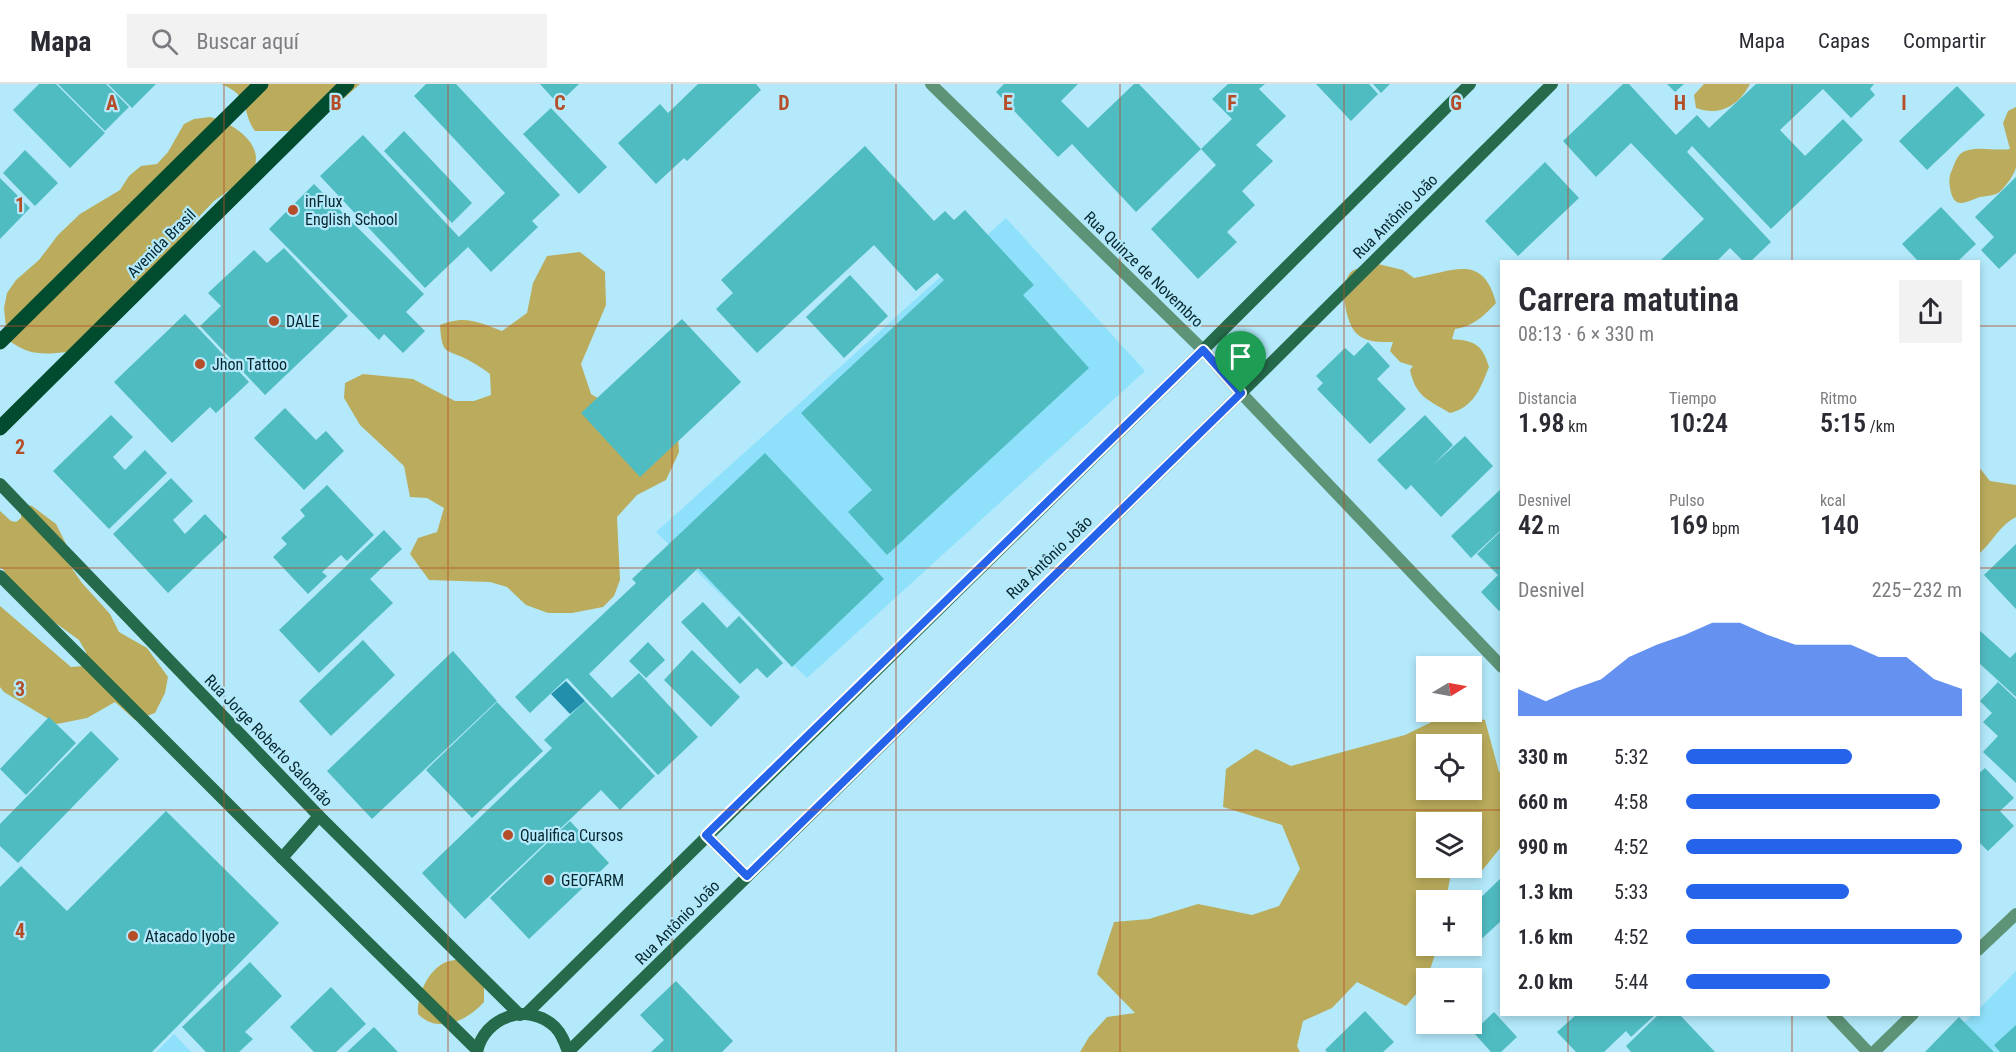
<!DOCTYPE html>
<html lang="es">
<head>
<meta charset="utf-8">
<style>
	:root { --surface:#fff; --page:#f2f2f3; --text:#2b2b33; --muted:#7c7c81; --line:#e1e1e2; --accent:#2563eb }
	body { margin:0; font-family:"Roboto Condensed",sans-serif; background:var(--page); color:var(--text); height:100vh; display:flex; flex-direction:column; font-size:22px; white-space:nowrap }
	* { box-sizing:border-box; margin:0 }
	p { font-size:20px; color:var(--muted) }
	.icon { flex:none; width:33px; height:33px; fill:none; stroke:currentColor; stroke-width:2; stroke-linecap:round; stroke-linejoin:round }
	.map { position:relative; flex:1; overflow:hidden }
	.panel { position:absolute; left:1500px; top:176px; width:480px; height:756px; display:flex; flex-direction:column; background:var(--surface); border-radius:0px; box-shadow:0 3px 9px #0003 }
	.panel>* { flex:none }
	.needle { width:39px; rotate:80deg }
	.buttons { position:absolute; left:1416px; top:572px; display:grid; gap:12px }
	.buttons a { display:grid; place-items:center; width:66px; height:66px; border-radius:0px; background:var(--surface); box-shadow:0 3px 9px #0003; font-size:30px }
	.pin { position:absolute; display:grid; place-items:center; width:51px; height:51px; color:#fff; margin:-62px -26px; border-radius:50% 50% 50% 0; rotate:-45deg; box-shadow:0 0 6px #0007 }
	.pin .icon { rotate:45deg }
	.round { display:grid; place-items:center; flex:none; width:63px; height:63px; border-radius:0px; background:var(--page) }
	.summary { display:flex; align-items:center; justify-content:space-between; height:102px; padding:0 18px }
	h1 { font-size:33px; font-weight:600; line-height:45px }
	.stats { display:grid; grid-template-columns:repeat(3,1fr); gap:9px; height:102px; padding:6px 18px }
	.stats div { display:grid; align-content:center }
	.stats b { font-size:26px; font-weight:600 }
	.stats small { font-size:16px; font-weight:400 }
	.stats p { font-size:16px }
	.chart { height:168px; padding:12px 18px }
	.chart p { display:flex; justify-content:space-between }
	.chart svg { width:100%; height:108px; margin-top:6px; fill:var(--accent); opacity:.7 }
	ul { padding:0 18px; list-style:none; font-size:20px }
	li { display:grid; grid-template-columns:96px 72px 1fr; align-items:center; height:45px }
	li i { height:15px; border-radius:8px; background:var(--accent) }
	header { display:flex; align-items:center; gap:36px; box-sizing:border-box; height:84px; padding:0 30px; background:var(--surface); border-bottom:2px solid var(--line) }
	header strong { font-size:28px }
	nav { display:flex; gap:33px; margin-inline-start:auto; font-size:21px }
	.search { width:420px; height:54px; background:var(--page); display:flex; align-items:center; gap:15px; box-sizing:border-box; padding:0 21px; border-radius:0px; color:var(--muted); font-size:22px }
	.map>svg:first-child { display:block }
	.built { fill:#8fe1fb }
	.forest { fill:#baac5c; fill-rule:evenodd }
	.water { fill:#2190ac }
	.building { fill:#4fbcc2 }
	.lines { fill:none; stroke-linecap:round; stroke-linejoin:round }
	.minor { stroke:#5d9376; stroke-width:12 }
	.secondary { stroke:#256a4a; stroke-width:12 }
	.primary { stroke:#014b2f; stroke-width:15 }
	.route-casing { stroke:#fff; stroke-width:12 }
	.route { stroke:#2563eb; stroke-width:8 }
	.grid { fill:none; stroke:#b54e28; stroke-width:1.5; stroke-opacity:0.55 }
	.poi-dot { fill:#b54e28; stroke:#b3e9fa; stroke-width:2 }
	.labels { text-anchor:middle; stroke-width:4.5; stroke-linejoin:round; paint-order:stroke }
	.poi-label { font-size:16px; fill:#07272f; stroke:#b3e9fa; text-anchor:start }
	.street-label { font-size:16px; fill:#07272f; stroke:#b3e9fa }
	.grid-label { font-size:20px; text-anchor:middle; font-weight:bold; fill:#b54e28; stroke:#b3e9fa; stroke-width:4.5; stroke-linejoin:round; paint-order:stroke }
</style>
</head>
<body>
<header>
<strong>Mapa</strong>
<div class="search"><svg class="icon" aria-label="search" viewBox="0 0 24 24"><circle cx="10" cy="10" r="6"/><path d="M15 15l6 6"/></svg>Buscar aquí</div>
<nav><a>Mapa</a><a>Capas</a><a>Compartir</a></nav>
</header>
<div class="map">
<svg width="2016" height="968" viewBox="0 0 2016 968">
	<rect width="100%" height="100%" fill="#b3e9fa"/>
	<g class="built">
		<path d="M1006,134L1145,287L807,594L656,448Z"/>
		<path d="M2016,887V968H1935L1973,930H1978L1979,925Z"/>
		<path d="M174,950L191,968H156Z"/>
	</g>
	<g class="forest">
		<path d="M222,0H360L333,24L290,47H255C246,35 248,26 241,15C237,7 229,4 222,0Z"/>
		<path d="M1704,0H1750C1739,21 1720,33 1696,24L1694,11Z"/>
		<path d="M2016,23C2016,40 2016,67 2016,83C2015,90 2004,105 1998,109C1993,112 1985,112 1980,113C1965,118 1954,127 1950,104C1949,97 1949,92 1952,86C1955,79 1957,70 1965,67C1979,62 1995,67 2010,65L2003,39L2008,27Z"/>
		<path d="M210,33C228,38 254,52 256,73C256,78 255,84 254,88L214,117L195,137L181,166L67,268C42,271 27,271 7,255L4,224L7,209L16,196L39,176L58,151L80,130L120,106L129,92L141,82L157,80L168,68L184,40L194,35Z"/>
		<path d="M580,168L605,188L606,221L581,280L591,310L618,326L677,336L679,368L666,396L637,411L617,433L620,496L614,512L603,523L572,529H548L526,521L507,503L490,498L429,496L410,470L418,454L437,448L444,424L427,414L410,413L404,382L360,341L344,314L345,299L363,290L413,295L455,317H474L491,311L490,290C484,285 477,281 470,277C447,264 442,274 440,241C466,231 477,238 502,247L527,229L533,199L547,172Z"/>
		<path d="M1378,180L1403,186L1414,194C1452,188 1483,168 1496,219C1484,232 1472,243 1455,245L1452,255C1475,257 1482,260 1489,283C1480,305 1474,323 1450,329C1427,315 1416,313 1410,286L1413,282L1400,278L1390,267L1393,258C1381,258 1367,259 1357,250C1345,239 1339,200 1351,188C1357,183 1370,182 1378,180Z"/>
		<path d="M1978,382L1990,397L2016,401V433C2000,441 1993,457 1980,469L1978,468Z"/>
		<path d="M27,421L32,422L56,440L68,464L69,480L82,499L110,530L119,548L147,564L168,593L165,609L155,629L135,636L115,618L87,634L57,640L4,608L0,603V522L71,583L83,582L86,568L79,556L17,511L3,485L0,484V427L11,437L16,438L21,434V427Z"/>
		<path d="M1450,629L1485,636L1499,688H1501V763L1480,789L1459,783H1472V738H1426V783H1452L1446,816H1426V861H1438L1426,898L1406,922L1357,898L1332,924L1303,937L1297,962L1300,968H1080L1089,953L1107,933L1135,929L1097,890L1114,838L1149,835L1198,820L1252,831L1279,822L1300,785L1282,741L1223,723L1226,685L1256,665L1291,682L1405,651ZM1426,660H1472V705H1426Z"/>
		<path d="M461,875L484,898V918C468,936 439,951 418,930C417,913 426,890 442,880C447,877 455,876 461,875Z"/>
	</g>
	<path class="water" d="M566,597L585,617L570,630L551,610Z"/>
	<g class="building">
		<path d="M39,0H56L105,49L70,84L13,26Z"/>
		<path d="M58,0H106L129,23L105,47Z"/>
		<path d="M108,0H156L132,24Z"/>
		<path d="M426,0H456L560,111L532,137L538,143L491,188L468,163L425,204L320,92L363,51L459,153L505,109L414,12Z"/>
		<path d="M540,0H579L558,20Z"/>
		<path d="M698,0H756L761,6L687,77L684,74L656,100L618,59L660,20L668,29Z"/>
		<path d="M1004,0H1078L1061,17L1088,44L1134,0H1139L1201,65L1136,128L1072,60L1058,73L996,8Z"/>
		<path d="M1228,0H1265L1259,5L1286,32L1256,61L1273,77L1242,107L1255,121L1227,148L1237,158L1198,195L1151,145L1216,81L1201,65L1232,35L1212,15Z"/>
		<path d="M1316,0H1369L1378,10L1351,37Z"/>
		<path d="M1373,0H1390L1381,9Z"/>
		<path d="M1623,0H1629L1676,51L1697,31L1709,44L1756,0H1874L1870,5L1875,11L1851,34L1823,5L1780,46L1805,72L1843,35L1863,56L1771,145L1692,62L1687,68L1771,158L1751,177H1743L1730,164L1717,177H1660L1704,135L1631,59L1596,93L1563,57Z"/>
		<path d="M1667,0H1684L1675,8Z"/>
		<path d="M1957,2L1985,31L1927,86L1899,57Z"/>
		<path d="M551,24L607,83L579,110L523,50Z"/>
		<path d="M404,47L472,119L452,139L384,67Z"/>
		<path d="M865,62L934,137L945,127L954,136L965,126L1034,201L1023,211L1089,284L887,471L848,428L872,406L801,329L944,196L937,189L916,207L874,161L757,269L716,225L733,209L721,196Z"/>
		<path d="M25,66L58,99L35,122L3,89Z"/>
		<path d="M1545,78L1579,114L1518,172L1485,137Z"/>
		<path d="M2016,93V169L1999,185L1981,166L1994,153L1975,133Z"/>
		<path d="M0,94L30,124L0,155Z"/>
		<path d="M314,100L424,210L406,228L425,247L403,269L384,250L379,256L269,145Z"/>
		<path d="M1941,123L1976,160L1958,177H1918L1902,160Z"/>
		<path d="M284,164L348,232L265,311L200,242L221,222L208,209L254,166L267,179Z"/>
		<path d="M850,191L888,232L844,274L806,233Z"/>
		<path d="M185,230L249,298L216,329L210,323L172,359L114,298Z"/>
		<path d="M682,235L741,298L640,393L581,329Z"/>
		<path d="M1368,258L1390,282L1377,295L1406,325L1370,360L1317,305L1323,299L1316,292L1345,264L1354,272Z"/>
		<path d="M285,324L316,356L326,347L344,367L304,406L254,354Z"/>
		<path d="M111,331L133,353L113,373L125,386L145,366L167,389L109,445L53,387Z"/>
		<path d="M1425,331L1453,361L1433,381L1465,352L1493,382L1441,433L1411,401L1406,406L1377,376Z"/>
		<path d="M765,369L884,495L792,583L698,484L589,590L612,614L639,589L698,653L658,691L567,594L530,629L515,613L636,499L632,495Z"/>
		<path d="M171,394L193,417L173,436L185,450L205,430L227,453L168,509L113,450Z"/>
		<path d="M327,401L374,451L347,477L341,471L322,488L327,492L308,510L273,473L287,460L281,454L305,432L300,426Z"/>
		<path d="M1502,404V445L1471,474L1451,452Z"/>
		<path d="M384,446L402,465L370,495L393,519L319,589L279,546Z"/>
		<path d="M1502,446V525L1499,527L1481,508L1498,491L1477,470Z"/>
		<path d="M2016,460V525L1984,491Z"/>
		<path d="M703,518L727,544L739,532L783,579L767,594L757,584L740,600L681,538Z"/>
		<path d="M1978,545L2010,574L2016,568V613L1978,578Z"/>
		<path d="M363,556L395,591L331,652L299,617Z"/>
		<path d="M648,558L665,576L646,594L629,577Z"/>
		<path d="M692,566L740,613L711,643L664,596Z"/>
		<path d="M453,567L497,617L372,735L327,687Z"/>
		<path d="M1998,598L2016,615V699L1983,668L1998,652L1983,638L1992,629L1980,617Z"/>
		<path d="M585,617L655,692L620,726L601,706L465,835L422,789L552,664L544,656Z"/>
		<path d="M497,618L543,667L472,734L426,686Z"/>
		<path d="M49,633L76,659L26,711L0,685Z"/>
		<path d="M91,647L119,675L18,779L0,762V740Z"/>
		<path d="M1985,684L2014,714L2000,727L2014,742L1988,767L1978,757V690Z"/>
		<path d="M166,727L279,839L152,968H0V803L21,782L67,827Z"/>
		<path d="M570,737L609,779L529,855L490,814Z"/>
		<path d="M1502,793V836L1475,861L1472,858V822Z"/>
		<path d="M250,878L282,912L245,948L253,955L239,968H206L182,943Z"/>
		<path d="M676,897L733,957L722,968H651L664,956L640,931Z"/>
		<path d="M331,903L366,940L336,968H314L290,943Z"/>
		<path d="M1365,927L1394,958L1383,968H1327L1325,966Z"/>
		<path d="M1494,928L1517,953L1501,968H1491L1473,948Z"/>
		<path d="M1577,930H1656L1631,953L1626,947L1604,968H1576L1557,948Z"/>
		<path d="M1659,930H1679L1715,968H1631L1626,962Z"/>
		<path d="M1959,933L1994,968H1925Z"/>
		<path d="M2016,941V968H2000L1994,961Z"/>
		<path d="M374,943L398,968H347Z"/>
	</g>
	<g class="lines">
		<g class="minor">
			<path d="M931,0L1203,266L1241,309L1502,583"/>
			<path d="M1978,866L2016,830"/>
			<path d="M1832,930L1868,968"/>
			<path d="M1874,968L1913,930"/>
		</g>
		<g class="secondary">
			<path d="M0,400L319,732L520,931"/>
			<path d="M0,492L282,774L477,966"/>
			<path d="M706,751L747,792"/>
			<path d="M282,774L319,732"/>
			<path d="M526,930L1203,266L1470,0"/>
			<path d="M477,968C484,933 528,917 555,943C562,950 565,959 568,968"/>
			<path d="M568,968L1241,309L1552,0"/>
		</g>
		<g class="primary">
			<path d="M0,258L261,0"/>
			<path d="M0,344L347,0"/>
		</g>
	</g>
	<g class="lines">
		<g class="route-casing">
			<path id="route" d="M1203,266L1241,309L747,792L706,751Z"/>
		</g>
		<use href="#route" class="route"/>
	</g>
	<path class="grid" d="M224,0V968M448,0V968M672,0V968M896,0V968M1120,0V968M1344,0V968M1568,0V177M1792,0V177M0,242H1502M1978,242H2016M0,484H1502M1978,484H2016M0,726H1502M1978,726H2016M1568,930V968M1792,930V968"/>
	<g class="poi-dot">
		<circle cx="293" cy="126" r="6"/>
		<circle cx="274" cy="237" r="6"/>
		<circle cx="200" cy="280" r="6"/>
		<circle cx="508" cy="751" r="6"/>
		<circle cx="549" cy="796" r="6"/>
		<circle cx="133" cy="852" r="6"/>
	</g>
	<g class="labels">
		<g class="poi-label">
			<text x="305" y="123">inFlux<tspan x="305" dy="18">English School</tspan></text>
			<text x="286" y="243">DALE</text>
			<text x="212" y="286">Jhon Tattoo</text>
			<text x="520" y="757">Qualifica Cursos</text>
			<text x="561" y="802">GEOFARM</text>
			<text x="145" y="858">Atacado Iyobe</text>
		</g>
		<g class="street-label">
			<text transform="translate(1395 132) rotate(-45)" y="6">Rua Antônio João</text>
			<text transform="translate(161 159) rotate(-45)" y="6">Avenida Brasil</text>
			<text transform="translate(1144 185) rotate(44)" y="6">Rua Quinze de Novembro</text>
			<text transform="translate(1049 473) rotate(-44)" y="6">Rua Antônio João</text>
			<text transform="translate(269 656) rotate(46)" y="6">Rua Jorge Roberto Salomão</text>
			<text transform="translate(677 838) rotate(-45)" y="6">Rua Antônio João</text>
		</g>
	</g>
	<g class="grid-label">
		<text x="112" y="26">A</text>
		<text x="336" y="26">B</text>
		<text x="560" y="26">C</text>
		<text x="784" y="26">D</text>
		<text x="1008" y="26">E</text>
		<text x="1232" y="26">F</text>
		<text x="1456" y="26">G</text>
		<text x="1680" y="26">H</text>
		<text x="1904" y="26">I</text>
		<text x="20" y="128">1</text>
		<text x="20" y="370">2</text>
		<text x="20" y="612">3</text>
		<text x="20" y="854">4</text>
	</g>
</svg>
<div class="buttons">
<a><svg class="needle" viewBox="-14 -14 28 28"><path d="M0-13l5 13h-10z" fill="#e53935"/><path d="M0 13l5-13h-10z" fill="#7c7c81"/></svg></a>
<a><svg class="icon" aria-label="locate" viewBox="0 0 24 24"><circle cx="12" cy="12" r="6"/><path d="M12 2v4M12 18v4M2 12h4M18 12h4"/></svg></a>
<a><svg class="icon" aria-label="layers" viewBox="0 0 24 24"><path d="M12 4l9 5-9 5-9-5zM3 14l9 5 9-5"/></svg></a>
<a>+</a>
<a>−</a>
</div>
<div class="pin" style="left:1241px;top:309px;background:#1e9e55"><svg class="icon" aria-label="arrive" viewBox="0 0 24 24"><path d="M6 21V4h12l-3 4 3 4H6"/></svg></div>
<section class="panel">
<div class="summary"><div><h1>Carrera matutina</h1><p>08:13 · 6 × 330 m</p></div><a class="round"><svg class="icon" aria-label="share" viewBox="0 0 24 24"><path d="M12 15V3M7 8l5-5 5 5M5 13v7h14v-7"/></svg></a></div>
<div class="stats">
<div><p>Distancia</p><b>1.98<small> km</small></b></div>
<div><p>Tiempo</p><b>10:24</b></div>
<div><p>Ritmo</p><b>5:15<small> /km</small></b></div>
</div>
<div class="stats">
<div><p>Desnivel</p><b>42<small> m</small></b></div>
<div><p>Pulso</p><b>169<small> bpm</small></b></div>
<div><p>kcal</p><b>140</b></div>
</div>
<div class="chart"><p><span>Desnivel</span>225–232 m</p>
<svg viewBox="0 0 160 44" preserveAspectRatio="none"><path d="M0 44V33L10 38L20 33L30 29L40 20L50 15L60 11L70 6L80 6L90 11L100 15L110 15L120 15L130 20L140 20L150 29L160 33V44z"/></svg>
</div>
<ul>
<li><b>330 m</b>5:32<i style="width:60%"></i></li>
<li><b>660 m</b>4:58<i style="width:92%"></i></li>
<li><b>990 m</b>4:52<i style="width:100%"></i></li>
<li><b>1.3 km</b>5:33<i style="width:59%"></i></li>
<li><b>1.6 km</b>4:52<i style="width:100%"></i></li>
<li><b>2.0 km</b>5:44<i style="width:52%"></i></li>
</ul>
</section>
</div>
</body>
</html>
